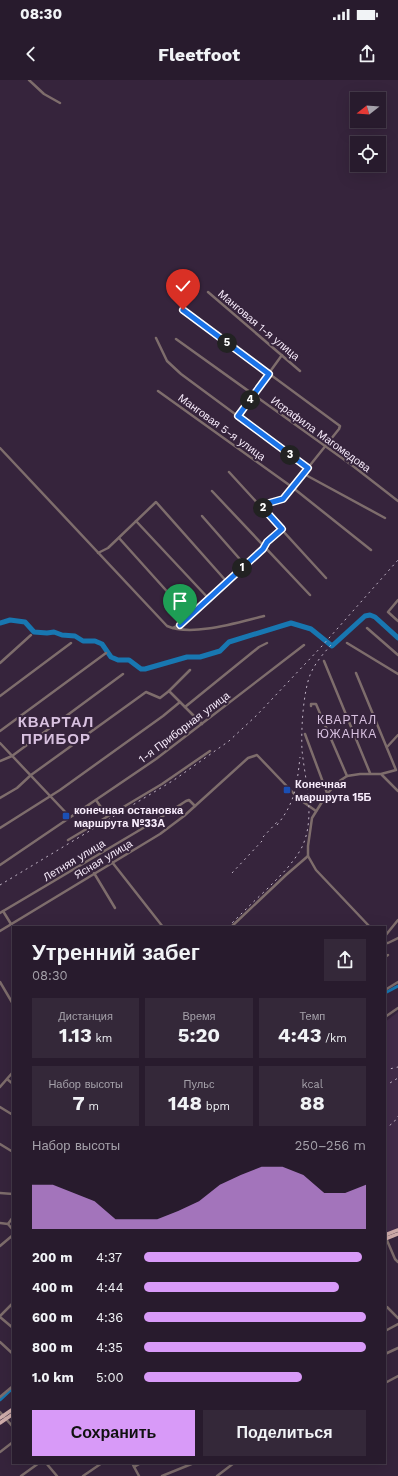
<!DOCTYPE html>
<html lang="ru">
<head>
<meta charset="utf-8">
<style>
	:root { --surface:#281b2d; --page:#342839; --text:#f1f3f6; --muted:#a5a1aa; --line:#443949; --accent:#d89af8 }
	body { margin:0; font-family:"Work Sans",sans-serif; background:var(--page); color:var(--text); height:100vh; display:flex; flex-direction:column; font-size:15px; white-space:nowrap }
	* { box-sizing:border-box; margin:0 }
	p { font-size:13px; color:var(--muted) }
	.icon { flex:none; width:22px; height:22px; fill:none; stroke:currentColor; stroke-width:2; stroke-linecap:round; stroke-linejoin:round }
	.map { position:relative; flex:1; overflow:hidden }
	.sheet { position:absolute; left:12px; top:846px; width:374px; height:538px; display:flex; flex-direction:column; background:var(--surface); border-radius:0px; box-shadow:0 4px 16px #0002,0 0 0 1px var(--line) }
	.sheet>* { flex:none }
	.needle { width:26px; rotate:253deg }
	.controls { position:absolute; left:350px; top:12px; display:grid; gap:8px }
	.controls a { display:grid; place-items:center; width:36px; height:36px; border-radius:0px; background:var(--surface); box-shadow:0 4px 16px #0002,0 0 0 1px var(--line); font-size:20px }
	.pin { position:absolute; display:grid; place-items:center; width:34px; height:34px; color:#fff; margin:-41px -17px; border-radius:50% 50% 50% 0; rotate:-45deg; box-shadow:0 0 4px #0007 }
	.pin .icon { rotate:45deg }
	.km { position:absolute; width:20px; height:20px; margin:-10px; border-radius:50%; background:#222; color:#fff; font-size:11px; line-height:20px; text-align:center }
	.round { display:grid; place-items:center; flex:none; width:42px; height:42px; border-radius:0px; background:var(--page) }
	.head { display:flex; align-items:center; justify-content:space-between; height:68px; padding:0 20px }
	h1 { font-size:22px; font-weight:700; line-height:30px }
	.stats { display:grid; grid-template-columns:repeat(3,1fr); gap:6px; height:68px; padding:4px 20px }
	.stats div { display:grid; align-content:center; border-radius:0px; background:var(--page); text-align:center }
	.stats b { font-size:20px; font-weight:700 }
	.stats small { font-size:11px; font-weight:400 }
	.stats p { font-size:11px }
	.chart { height:112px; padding:8px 20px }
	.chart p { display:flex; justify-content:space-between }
	.chart svg { width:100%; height:72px; margin-top:4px; fill:var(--accent); opacity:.7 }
	.button { display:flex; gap:8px; margin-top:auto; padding:8px 20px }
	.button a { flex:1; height:46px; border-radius:0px; background:var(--accent); color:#111; font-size:16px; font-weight:700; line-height:46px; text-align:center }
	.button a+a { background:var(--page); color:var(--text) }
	ul { padding:0 20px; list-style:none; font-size:13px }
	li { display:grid; grid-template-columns:64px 48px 1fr; align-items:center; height:30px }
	li i { height:10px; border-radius:5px; background:var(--accent) }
	.status { display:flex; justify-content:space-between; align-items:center; height:28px; padding:0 20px; background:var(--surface); direction:ltr }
	.status svg { height:11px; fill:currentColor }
	header { display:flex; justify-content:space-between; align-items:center; height:52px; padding:0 20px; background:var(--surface); font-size:18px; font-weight:700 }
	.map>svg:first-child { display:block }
	.built { fill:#422c49 }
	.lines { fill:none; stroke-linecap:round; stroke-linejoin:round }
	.canal { stroke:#1877b1; stroke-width:3 }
	.river { stroke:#1877b1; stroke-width:5 }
	.street { stroke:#7e6d6c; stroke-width:2.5 }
	.primary { stroke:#d0adab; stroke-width:3.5 }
	.rail { stroke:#c2b5c7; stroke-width:1; stroke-dasharray:2 4; stroke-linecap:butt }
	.route-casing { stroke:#fff; stroke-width:8 }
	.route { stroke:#1a73e8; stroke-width:5 }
	.transit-dot { fill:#1a4fb4; stroke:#36243c; stroke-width:1.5 }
	.labels { text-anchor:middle; stroke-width:4; stroke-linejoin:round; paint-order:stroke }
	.street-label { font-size:11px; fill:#f7ebfb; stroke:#36243c }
	.poi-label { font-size:11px; font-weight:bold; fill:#f7ebfb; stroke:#36243c; text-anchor:start }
	.neighbourhood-label { font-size:12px; letter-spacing:1px; fill:#d8c1e0; stroke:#36243c }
	.district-label { font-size:15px; font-weight:bold; letter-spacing:1px; fill:#d8c1e0; stroke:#36243c }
</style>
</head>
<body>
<div class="status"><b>08:30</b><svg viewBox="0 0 49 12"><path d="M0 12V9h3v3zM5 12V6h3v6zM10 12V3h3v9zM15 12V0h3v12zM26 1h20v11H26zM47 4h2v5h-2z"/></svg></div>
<header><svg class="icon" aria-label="back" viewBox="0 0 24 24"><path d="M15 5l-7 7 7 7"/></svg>Fleetfoot<svg class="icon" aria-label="share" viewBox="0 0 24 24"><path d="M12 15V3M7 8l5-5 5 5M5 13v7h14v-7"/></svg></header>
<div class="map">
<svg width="398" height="1396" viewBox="0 0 398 1396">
	<rect width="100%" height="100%" fill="#36243c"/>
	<path class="built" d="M398,932V1149L385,1154V942Z"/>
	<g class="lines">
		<g class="canal">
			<path d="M385,913L398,906"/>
			<path d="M0,1320L13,1308"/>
		</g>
		<path class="river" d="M0,543L10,540L25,542L34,552L47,553L54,552L62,555L75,556L83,561H95L102,564L111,577L118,580H129L141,589H145L187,577H200L220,571L229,562L291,543L311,549L332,566L365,536L370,535L375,537L398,558"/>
		<g class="street">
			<path d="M29,0L44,14L60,23"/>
			<path d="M208,212L300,291"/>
			<path d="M183,230L340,346L339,349L283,419L269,423L263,428"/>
			<path d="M156,258L167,281L181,294L308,388"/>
			<path d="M176,259L353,386L398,421"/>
			<path d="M158,311L292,407L371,470"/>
			<path d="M238,336L282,275"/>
			<path d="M0,368L167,546C192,557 239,542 264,536"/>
			<path d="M229,392L326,498"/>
			<path d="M304,394L385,438"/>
			<path d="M212,411L310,515"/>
			<path d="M202,436L245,485"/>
			<path d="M136,441L209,519"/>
			<path d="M119,458L190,537"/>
			<path d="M98,473L108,468L156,422L227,502"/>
			<path d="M398,520L388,532L398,541"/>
			<path d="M173,548L185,541L263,469L267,462L282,449"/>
			<path d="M367,548L398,575"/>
			<path d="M347,563L398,594"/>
			<path d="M324,581L370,693"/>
			<path d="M0,583L31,555"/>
			<path d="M356,593L396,690L381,694H360L347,696L338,702L327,714L312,738L308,766V776L316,790L370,847"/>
			<path d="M169,611L202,644"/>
			<path d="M0,616L71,563"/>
			<path d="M311,626V624H316L347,696"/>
			<path d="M185,627L259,567L267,563"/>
			<path d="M0,651L106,573"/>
			<path d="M305,654L327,713"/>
			<path d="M0,663L70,737"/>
			<path d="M387,667L398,655"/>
			<path d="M0,681L12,676L123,594"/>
			<path d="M382,695L398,711"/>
			<path d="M0,718L17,708L31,695L146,612L160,618L169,611L190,590"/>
			<path d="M96,720L107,736"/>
			<path d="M0,748L60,710L163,636L180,622"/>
			<path d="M68,760L162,704L210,671"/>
			<path d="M112,782L163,847"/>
			<path d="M0,785L156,679L304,565"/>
			<path d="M94,793L115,828"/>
			<path d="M3,831L11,844"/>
			<path d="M0,833L160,738L186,721L189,720L195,726"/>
			<path d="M231,847L286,795L308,776"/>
			<path d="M0,851L160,754L184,736L248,678L257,675L299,719L316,731"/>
			<path d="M385,856L398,840"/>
			<path d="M385,863H388L398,858"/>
			<path d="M385,877L388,875"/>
			<path d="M0,902L13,924"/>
			<path d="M385,910L398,902"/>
			<path d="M385,937L398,928"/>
			<path d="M7,999L13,1004"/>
			<path d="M0,1007L13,992"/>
			<path d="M0,1027L13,1035"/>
			<path d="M0,1064L13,1072"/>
			<path d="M0,1113L13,1114"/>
			<path d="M0,1143L8,1144L13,1150"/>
			<path d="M8,1144L13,1137"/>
			<path d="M386,1158L395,1179L398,1182"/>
			<path d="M0,1166L13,1155"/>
			<path d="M385,1226L387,1227L398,1238"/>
			<path d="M0,1236L13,1223"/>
			<path d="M0,1237L13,1248"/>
			<path d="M385,1251L398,1244"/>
			<path d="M0,1262L13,1274"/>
			<path d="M385,1274L398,1268"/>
			<path d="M385,1303L398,1296"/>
			<path d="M0,1317L13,1306"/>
			<path d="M0,1332L13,1347"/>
			<path d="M0,1372L13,1362"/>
			<path d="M46,1383L57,1396"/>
			<path d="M132,1383L139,1396"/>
			<path d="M134,1387L141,1383"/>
			<path d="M21,1396L39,1383"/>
			<path d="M83,1396L102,1383"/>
			<path d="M162,1396L194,1383"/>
			<path d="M217,1396L234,1383"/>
		</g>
		<g class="primary">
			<path d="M385,1155L398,1150"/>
			<path d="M385,1159L398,1154"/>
			<path d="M0,1338L13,1329"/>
			<path d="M0,1343L13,1334"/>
		</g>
		<g class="rail">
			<path d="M277,745C295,723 297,705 300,677"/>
			<path d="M263,757L279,740"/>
			<path d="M232,793L262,761"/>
			<path d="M0,805L174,700L229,661L257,635L322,566L398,480"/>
			<path d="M228,847C240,835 252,823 265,811C279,797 293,784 302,767C316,737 305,701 302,670C301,650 303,614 310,595C315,583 323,574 331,565"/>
			<path d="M385,990L398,987"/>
			<path d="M385,1006L398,998"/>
			<path d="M385,1049L394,1042L398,1036"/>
		</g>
	</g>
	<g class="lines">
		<g class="route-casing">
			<path id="route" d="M180,545L263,469L267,462L282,449L263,428L269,423L283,419L308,388L238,336L269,294L183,230"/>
		</g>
		<use href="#route" class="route"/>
	</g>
	<g class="transit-dot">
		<rect x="283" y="706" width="8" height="8" rx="2"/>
		<rect x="62" y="732" width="8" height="8" rx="2"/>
	</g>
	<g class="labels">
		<g class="street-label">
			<text transform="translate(259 245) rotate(40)" y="4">Манговая 1-я улица</text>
			<text transform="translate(222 347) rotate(36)" y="4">Манговая 5-я улица</text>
			<text transform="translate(321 354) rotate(36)" y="4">Исрафила Магомедова</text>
			<text transform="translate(184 647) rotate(-37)" y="4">1-я Приборная улица</text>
			<text transform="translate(103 779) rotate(-31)" y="4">Ясная улица</text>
			<text transform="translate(74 780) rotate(-31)" y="4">Летняя улица</text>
		</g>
		<g class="poi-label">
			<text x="295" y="708">Конечная<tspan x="295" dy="13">маршрута 15Б</tspan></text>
			<text x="74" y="734">конечная остановка<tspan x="74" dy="13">маршрута №33А</tspan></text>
		</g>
		<g class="neighbourhood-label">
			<text x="347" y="644">КВАРТАЛ<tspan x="347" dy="14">ЮЖАНКА</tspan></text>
		</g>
		<g class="district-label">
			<text x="56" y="647">КВАРТАЛ<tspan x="56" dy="17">ПРИБОР</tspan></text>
		</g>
	</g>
</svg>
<div class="controls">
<a><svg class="needle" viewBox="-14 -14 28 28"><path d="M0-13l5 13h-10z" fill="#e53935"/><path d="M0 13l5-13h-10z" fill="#a5a1aa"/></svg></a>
<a><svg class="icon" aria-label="locate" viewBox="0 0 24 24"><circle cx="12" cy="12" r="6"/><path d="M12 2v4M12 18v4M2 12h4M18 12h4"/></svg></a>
</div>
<div class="pin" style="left:180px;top:545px;background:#1e9e55"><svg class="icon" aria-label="arrive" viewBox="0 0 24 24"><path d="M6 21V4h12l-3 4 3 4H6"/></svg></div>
<div class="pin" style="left:183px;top:230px;background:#d93025"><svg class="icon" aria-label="check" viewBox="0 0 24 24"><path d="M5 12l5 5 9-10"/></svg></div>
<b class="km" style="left:242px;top:488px">1</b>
<b class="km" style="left:263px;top:428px">2</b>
<b class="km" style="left:290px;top:375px">3</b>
<b class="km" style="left:250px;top:320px">4</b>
<b class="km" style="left:227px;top:263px">5</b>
<section class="sheet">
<div class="head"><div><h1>Утренний забег</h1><p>08:30</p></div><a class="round"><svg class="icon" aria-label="share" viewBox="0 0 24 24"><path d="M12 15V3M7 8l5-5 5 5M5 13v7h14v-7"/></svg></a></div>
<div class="stats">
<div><p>Дистанция</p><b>1.13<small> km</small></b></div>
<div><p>Время</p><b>5:20</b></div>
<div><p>Темп</p><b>4:43<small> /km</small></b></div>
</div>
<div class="stats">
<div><p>Набор высоты</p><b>7<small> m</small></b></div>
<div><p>Пульс</p><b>148<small> bpm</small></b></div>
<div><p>kcal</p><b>88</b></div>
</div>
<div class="chart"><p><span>Набор высоты</span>250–256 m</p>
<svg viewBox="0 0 160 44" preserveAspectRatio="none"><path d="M0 44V17L10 17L20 22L30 27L40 38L50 38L60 38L70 33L80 27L90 17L100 11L110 6L120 6L130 11L140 22L150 22L160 17V44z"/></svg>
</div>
<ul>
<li><b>200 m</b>4:37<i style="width:98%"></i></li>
<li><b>400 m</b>4:44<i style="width:88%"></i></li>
<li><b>600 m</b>4:36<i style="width:100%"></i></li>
<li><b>800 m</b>4:35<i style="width:100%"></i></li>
<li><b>1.0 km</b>5:00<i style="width:71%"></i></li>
</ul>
<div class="button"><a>Сохранить</a><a>Поделиться</a></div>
</section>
</div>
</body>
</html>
